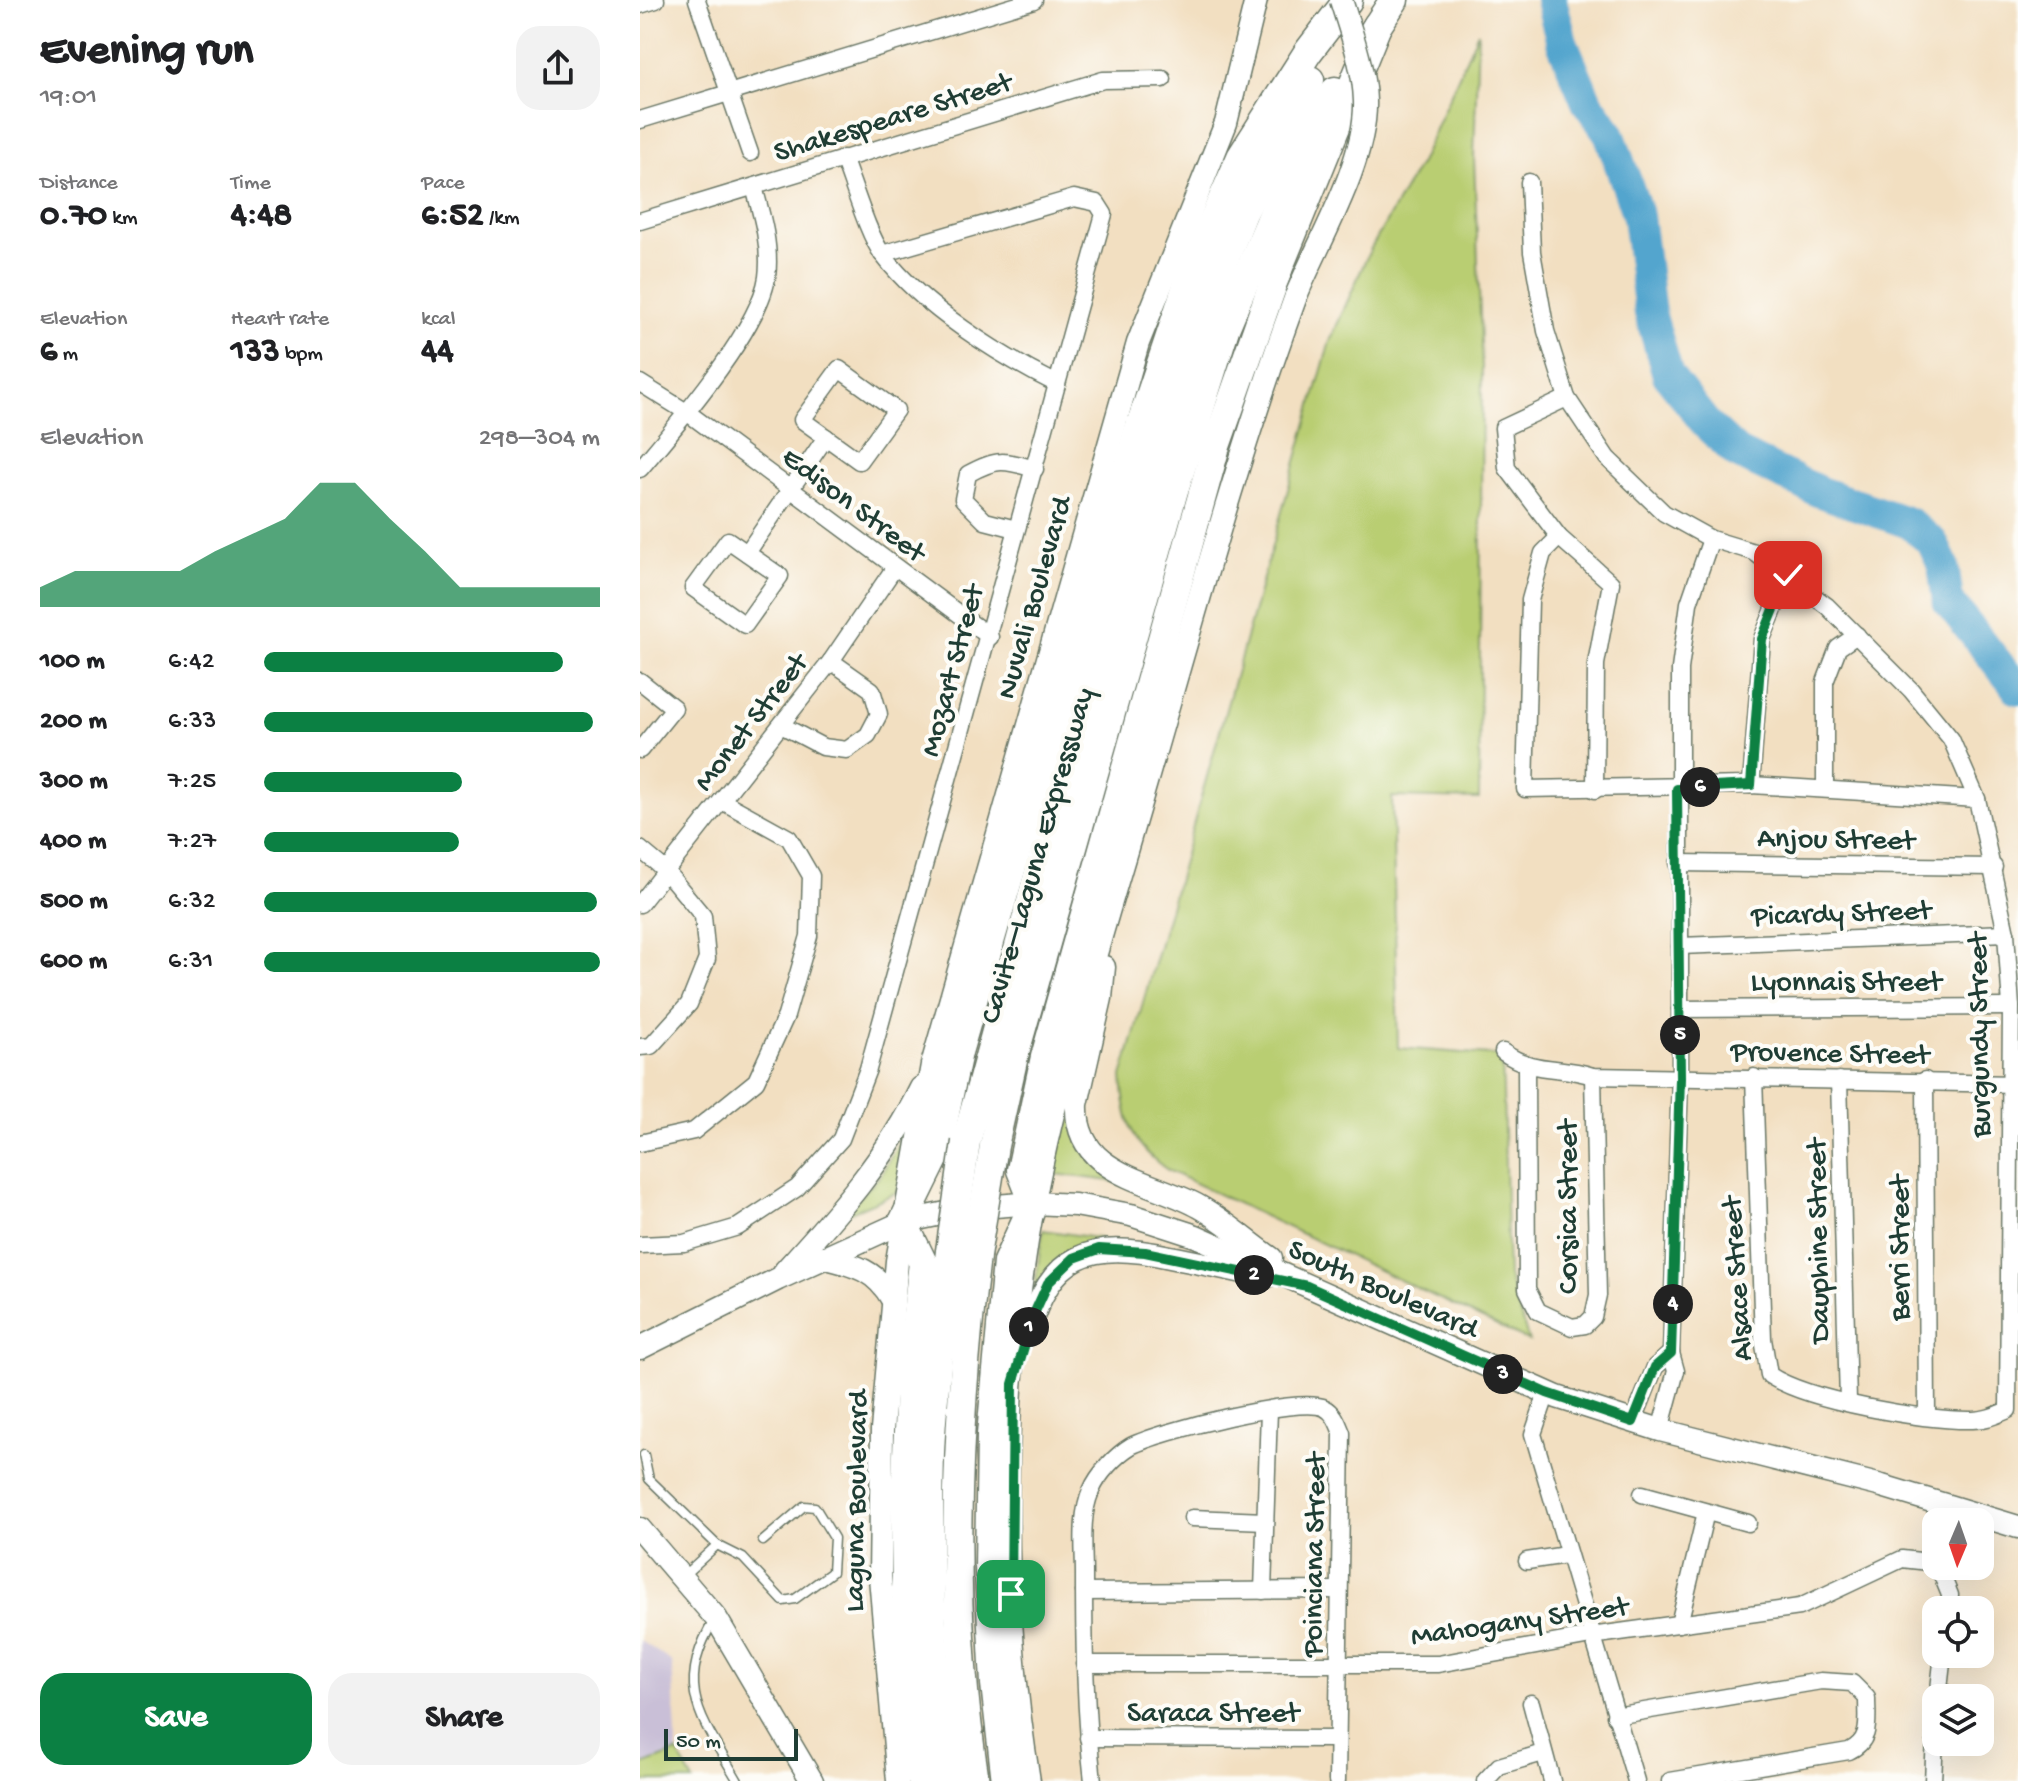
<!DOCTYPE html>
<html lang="en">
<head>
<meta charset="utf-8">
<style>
	:root { --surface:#fff; --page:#f2f2f2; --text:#202124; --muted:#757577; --accent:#0b8043 }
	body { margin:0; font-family:"Gochi Hand",sans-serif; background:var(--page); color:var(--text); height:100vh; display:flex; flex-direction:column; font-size:30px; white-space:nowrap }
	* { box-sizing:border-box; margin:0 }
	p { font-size:26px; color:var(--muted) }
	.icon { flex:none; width:44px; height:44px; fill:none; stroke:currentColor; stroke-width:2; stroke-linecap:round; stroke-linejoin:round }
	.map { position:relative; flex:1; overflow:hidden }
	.details { display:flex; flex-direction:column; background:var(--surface); width:640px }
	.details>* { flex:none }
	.needle { width:52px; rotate:182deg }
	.controls { position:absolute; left:1282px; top:1508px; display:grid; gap:16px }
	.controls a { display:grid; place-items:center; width:72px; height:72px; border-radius:16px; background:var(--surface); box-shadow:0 8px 32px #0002; font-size:40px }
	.scale { position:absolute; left:24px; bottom:20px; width:134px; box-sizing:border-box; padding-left:8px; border:4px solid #1f3d34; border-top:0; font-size:22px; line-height:28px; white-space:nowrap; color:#1f3d34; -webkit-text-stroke:6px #fdfcf7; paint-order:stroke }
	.pin { position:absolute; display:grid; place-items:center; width:68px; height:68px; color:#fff; margin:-34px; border-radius:16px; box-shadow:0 4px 12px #0006 }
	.km { position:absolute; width:40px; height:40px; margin:-20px; border-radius:50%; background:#222; color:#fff; font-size:22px; line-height:40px; text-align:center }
	.round { display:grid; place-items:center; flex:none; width:84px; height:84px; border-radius:24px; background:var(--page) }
	.overview { display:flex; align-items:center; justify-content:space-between; height:136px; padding:0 40px }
	h1 { font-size:44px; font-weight:700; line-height:60px }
	.stats { display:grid; grid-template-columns:repeat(3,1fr); gap:12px; height:136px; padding:8px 40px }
	.stats div { display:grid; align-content:center }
	.stats b { font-size:34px; font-weight:700 }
	.stats small { font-size:22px; font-weight:400 }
	.stats p { font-size:22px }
	.chart { height:224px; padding:16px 40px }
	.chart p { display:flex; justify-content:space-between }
	.chart svg { width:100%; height:144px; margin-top:8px; fill:var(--accent); opacity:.7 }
	.cta { display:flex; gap:16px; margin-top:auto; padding:16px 40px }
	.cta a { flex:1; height:92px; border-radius:24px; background:var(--accent); color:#fff; font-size:32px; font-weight:700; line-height:92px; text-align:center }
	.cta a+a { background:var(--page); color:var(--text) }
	ul { padding:0 40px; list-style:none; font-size:26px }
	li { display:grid; grid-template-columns:128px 96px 1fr; align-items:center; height:60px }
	li i { height:20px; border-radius:10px; background:var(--accent) }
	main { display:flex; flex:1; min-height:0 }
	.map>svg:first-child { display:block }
	.industrial { fill:#c9bfd7 }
	.green { fill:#b9ce72; stroke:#6c8653; stroke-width:2 }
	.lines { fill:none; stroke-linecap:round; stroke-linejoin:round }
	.river { stroke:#53a5ce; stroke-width:32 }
	.lane-casing { stroke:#697665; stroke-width:11 }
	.street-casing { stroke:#697665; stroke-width:19 }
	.secondary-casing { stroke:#697665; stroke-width:25 }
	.highway-casing { stroke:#697665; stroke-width:31 }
	.lane { stroke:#fff; stroke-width:8 }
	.street { stroke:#fff; stroke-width:16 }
	.secondary { stroke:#fff; stroke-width:22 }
	.highway { stroke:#fff; stroke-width:28 }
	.secondary-bridge-casing { stroke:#697665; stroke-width:25; stroke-linecap:butt }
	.highway-bridge-casing { stroke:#697665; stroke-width:31; stroke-linecap:butt }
	.secondary-bridge { stroke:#fff; stroke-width:22 }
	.highway-bridge { stroke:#fff; stroke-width:28 }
	.route-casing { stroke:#fff; stroke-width:16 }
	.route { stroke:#0b8043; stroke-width:10 }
	.labels { text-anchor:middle; stroke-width:8; stroke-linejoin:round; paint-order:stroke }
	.street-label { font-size:30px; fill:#1f3d34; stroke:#fdfcf7 }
</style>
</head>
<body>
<main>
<section class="details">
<div class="overview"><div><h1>Evening run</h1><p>19:01</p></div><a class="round"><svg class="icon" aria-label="share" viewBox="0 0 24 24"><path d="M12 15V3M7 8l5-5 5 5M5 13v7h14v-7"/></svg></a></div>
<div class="stats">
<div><p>Distance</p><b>0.70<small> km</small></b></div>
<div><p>Time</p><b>4:48</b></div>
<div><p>Pace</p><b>6:52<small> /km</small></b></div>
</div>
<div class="stats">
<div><p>Elevation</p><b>6<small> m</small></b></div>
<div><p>Heart rate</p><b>133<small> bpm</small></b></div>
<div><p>kcal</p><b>44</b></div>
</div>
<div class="chart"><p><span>Elevation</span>298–304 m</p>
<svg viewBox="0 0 160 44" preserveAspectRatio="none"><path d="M0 44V38L10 33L20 33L30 33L40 33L50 27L60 22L70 17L80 6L90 6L100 17L110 27L120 38L130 38L140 38L150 38L160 38V44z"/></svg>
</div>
<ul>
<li><b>100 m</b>6:42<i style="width:89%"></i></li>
<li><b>200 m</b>6:33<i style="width:98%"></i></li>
<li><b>300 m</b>7:25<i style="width:59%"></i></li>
<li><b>400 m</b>7:27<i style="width:58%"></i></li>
<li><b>500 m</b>6:32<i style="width:99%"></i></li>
<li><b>600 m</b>6:31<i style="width:100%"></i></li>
</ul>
<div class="cta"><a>Save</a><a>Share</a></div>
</section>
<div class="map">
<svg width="1378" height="1781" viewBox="0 0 1378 1781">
	<rect width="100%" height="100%" fill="#fdfcf7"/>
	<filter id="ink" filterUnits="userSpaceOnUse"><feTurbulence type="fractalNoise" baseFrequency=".0125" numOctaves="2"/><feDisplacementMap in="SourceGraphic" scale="16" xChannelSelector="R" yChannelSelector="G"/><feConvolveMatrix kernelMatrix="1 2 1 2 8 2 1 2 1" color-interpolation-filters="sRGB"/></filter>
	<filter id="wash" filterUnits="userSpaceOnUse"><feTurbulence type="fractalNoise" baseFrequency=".006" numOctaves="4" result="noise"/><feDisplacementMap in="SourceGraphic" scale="32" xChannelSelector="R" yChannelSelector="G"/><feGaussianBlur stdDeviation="1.8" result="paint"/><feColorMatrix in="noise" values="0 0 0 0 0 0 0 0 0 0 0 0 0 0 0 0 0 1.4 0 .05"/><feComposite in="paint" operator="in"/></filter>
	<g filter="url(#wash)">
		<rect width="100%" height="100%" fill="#f2dfc1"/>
		<path class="industrial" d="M0,1640L32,1662L37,1752L0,1766Z"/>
		<g class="green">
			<path d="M838,32L834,158L842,368L839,799L752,797L758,1048L862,1056L868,1276L889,1341L529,1171C490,1144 486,1123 482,1077L690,341L730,250L781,161Z"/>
			<path d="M429,1095L479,1182L414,1174Z"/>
			<path d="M270,1122L258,1192L201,1216L240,1176Z"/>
			<path d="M403,1230L463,1239L436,1249L394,1293Z"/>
			<path d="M37,1752L53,1781H0V1766Z"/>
		</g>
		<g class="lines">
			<path class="river" d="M911,0L922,42L947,102L969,133L998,216L1010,313L1028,375L1067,425L1097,453L1180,492L1269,523L1292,542L1303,565L1308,601L1378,689"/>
		</g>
	</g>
	<g filter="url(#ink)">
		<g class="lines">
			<g class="lane-casing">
				<g id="lane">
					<path d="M4,1455L9,1479L77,1545L103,1558L143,1601L155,1599L192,1572L194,1538L175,1507L164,1506L123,1541"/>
					<path d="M43,1576L77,1545"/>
					<path d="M75,1619C32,1688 62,1719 98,1781"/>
				</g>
			</g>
			<g class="street-casing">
				<g id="street">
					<path d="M57,0L110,153"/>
					<path d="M0,5L16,0"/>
					<path d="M0,120L394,0"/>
					<path d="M203,158C213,183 228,235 243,255C282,307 360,356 417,384"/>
					<path d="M889,182L892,252L906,331L927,398L967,458L1024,513L1071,539L1114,552L1187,606L1271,690L1311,739L1337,799L1366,933L1371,1007L1368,1410C1356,1415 1346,1420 1333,1420C1285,1421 1168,1401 1129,1375L1123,1339L1114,1077"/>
					<path d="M0,221L463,80L523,79"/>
					<path d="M199,369L256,410L219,461L162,420Z"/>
					<path d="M0,383L48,413L350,637"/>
					<path d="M927,398L863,428L867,468L919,537L971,583L956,664L955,790"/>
					<path d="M0,469C35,427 120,329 127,277C131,247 122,216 114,187"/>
					<path d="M376,529L345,521L323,499L328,474C357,458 364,460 395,469"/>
					<path d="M919,537L903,553L890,600L885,789L1111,785L1337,799"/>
					<path d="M88,540L140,576L105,625L53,588Z"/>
					<path d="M107,553L186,437"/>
					<path d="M0,681L34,708L0,750"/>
					<path d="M141,725L183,747L207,750L228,735L239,714L232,690L191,661"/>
					<path d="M1111,785L1122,639L1148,575"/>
					<path d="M1185,789V682L1198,648L1217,635"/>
					<path d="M0,849L24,869L63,916L67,959L49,1004L11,1046L0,1047"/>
					<path d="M1038,863L1354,867"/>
					<path d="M0,904L191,661L255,567"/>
					<path d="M1040,946L1366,933"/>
					<path d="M1040,1009L1371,1007"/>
					<path d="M863,1052C894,1074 919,1065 953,1076L1376,1084"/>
					<path d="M886,1066L887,1289L898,1311L932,1327L945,1325L953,1317L958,1295L953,1076"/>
					<path d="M1199,1080L1208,1401"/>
					<path d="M1285,1080L1287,1416"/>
					<path d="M0,1143L54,1131L116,1081L146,1016L169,936L171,876L149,838L82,801"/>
					<path d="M0,1245L44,1243L98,1227L157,1188L201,1139L228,1069L464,214L457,203L434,198L242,254"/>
					<path d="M907,1393L893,1434L996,1781"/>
					<path d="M993,1422L1015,1367L1031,1353"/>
					<path d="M1020,1430L1036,1371L1031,1353L1040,1078V669L1049,603L1071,539"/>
					<path d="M1002,1494L1108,1523"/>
					<path d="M552,1518L625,1521"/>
					<path d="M887,1561L926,1555"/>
					<path d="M623,1591L629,1410"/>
					<path d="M444,1592L699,1590"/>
					<path d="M1039,1624L1066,1512"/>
					<path d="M444,1664H798L951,1636L1160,1607L1262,1559L1289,1562L1301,1573L1310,1595L1309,1610"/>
					<path d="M1298,1698L1303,1654"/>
					<path d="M891,1703L912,1781"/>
					<path d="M975,1716L1181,1681L1212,1683L1227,1698C1227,1721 1232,1740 1209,1751L1030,1781"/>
					<path d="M448,1738L697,1739"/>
					<path d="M453,1781C445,1712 444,1644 444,1575C444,1548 440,1516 451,1491C458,1474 476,1455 491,1446C518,1432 660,1395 685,1408C695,1413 698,1424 702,1433L697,1781"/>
					<path d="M845,1781L859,1766L903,1753"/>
					<path d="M1293,1781L1296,1715"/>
				</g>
			</g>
			<g class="secondary-casing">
				<g id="secondary">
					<path d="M464,967L461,998L437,1104C434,1176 513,1180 560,1207C585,1221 608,1242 631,1258"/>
					<path d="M183,1257C214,1265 236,1270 252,1299"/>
					<path d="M145,1271C197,1214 247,1158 281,1088"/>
					<path d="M387,1335C411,1252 449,1240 530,1257C562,1263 594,1270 626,1277"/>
					<path d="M0,1348L138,1279L263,1222L330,1208L394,1203L435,1205L491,1215L556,1236L917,1397L1020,1430L1242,1486L1378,1527"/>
					<path d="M0,1529L76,1618L172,1781"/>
					<path d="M258,1781L240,1577L242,1430L257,1261L292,1065L498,343L586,123L616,0"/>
					<path d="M389,1781C359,1601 360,1380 394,1201C422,1058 467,918 507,779C554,617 598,454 656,296"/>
				</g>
			</g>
			<g class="highway-casing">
				<g id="highway">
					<path d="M726,43L754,0"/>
					<path d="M326,1142L410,832L501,512L561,318L603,213L670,80"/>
					<path d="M354,1146L374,1056L534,490L586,326L645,186L695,91"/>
					<path d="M282,1781L266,1596L265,1501L271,1364L283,1263L263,1222L296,1155L318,1052L498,432L555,262L601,157L668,52L708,0"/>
					<path d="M308,1781C291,1673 287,1561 290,1452C293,1385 303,1317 310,1251"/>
					<path d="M335,1781C308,1608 315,1430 336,1256"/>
					<path d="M366,1781L355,1684L349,1568L351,1435L367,1262L394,1203L381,1170L405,1057L576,446L639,267L737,26"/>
				</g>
			</g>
			<use href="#lane" class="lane"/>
			<use href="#street" class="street"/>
			<use href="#secondary" class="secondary"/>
			<use href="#highway" class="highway"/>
			<g class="secondary-bridge-casing">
				<path id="secondary-bridge" d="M656,296C679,240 727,161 725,101C724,67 711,33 701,0"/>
			</g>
			<g class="highway-bridge-casing">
				<g id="highway-bridge">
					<path d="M310,1251L326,1142"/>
					<path d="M336,1256L354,1146"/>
				</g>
			</g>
			<use href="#secondary-bridge" class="secondary-bridge"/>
			<use href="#highway-bridge" class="highway-bridge"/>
		</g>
	</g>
	<g class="lines" filter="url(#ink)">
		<g class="route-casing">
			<path id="route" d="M371,1594L373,1384L393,1316L408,1283L434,1258L459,1249L505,1252L667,1286L907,1393L993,1422L1015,1367L1031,1353L1040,1078L1037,789L1111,785L1122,639L1148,575"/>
		</g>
		<use href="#route" class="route"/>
	</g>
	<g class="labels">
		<g class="street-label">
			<text transform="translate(252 115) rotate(-17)" y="10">Shakespeare Street</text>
			<text transform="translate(215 503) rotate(37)" y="10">Edison Street</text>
			<text transform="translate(392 597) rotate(-74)" y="10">Nuvali Boulevard</text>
			<text transform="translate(310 670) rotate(-75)" y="10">Mozart Street</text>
			<text transform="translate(109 721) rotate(-52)" y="10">Monet Street</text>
			<text transform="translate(1196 837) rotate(1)" y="10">Anjou Street</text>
			<text transform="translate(395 855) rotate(-74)" y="10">Cavite–Laguna Expressway</text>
			<text transform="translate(1201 911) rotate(-2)" y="10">Picardy Street</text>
			<text x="1206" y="990">Lyonnais Street</text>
			<text transform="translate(1337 1035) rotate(-91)" y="10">Burgundy Street</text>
			<text transform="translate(1190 1051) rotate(1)" y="10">Provence Street</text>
			<text transform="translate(926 1207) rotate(-90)" y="10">Corsica Street</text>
			<text transform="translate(1176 1241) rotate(-91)" y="10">Dauphine Street</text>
			<text transform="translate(1258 1248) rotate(-90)" y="10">Berri Street</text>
			<text transform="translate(1095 1279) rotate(-94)" y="10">Alsace Street</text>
			<text transform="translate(744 1287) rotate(24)" y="10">South Boulevard</text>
			<text transform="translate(214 1501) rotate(-89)" y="10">Laguna Boulevard</text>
			<text transform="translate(672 1555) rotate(-89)" y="10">Poinciana Street</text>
			<text transform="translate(879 1619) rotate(-8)" y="10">Mahogany Street</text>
			<text x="573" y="1721">Saraca Street</text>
		</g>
	</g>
</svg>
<div class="controls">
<a><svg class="needle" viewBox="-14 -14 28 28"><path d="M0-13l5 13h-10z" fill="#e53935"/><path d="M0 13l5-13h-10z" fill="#757577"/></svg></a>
<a><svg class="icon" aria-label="locate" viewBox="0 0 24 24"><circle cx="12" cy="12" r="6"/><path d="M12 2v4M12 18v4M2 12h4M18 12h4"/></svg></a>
<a><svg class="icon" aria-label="layers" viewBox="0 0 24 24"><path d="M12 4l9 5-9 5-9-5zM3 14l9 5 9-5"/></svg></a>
</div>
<div class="scale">50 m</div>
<div class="pin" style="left:371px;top:1594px;background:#1e9e55"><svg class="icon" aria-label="arrive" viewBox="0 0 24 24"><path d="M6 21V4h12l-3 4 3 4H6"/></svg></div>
<div class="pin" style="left:1148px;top:575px;background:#d93025"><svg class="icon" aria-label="check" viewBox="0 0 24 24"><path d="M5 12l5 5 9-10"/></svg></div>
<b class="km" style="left:389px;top:1327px">1</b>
<b class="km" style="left:614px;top:1275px">2</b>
<b class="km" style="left:863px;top:1374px">3</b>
<b class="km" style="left:1033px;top:1304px">4</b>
<b class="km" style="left:1040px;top:1035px">5</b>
<b class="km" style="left:1060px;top:787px">6</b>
</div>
</main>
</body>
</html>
